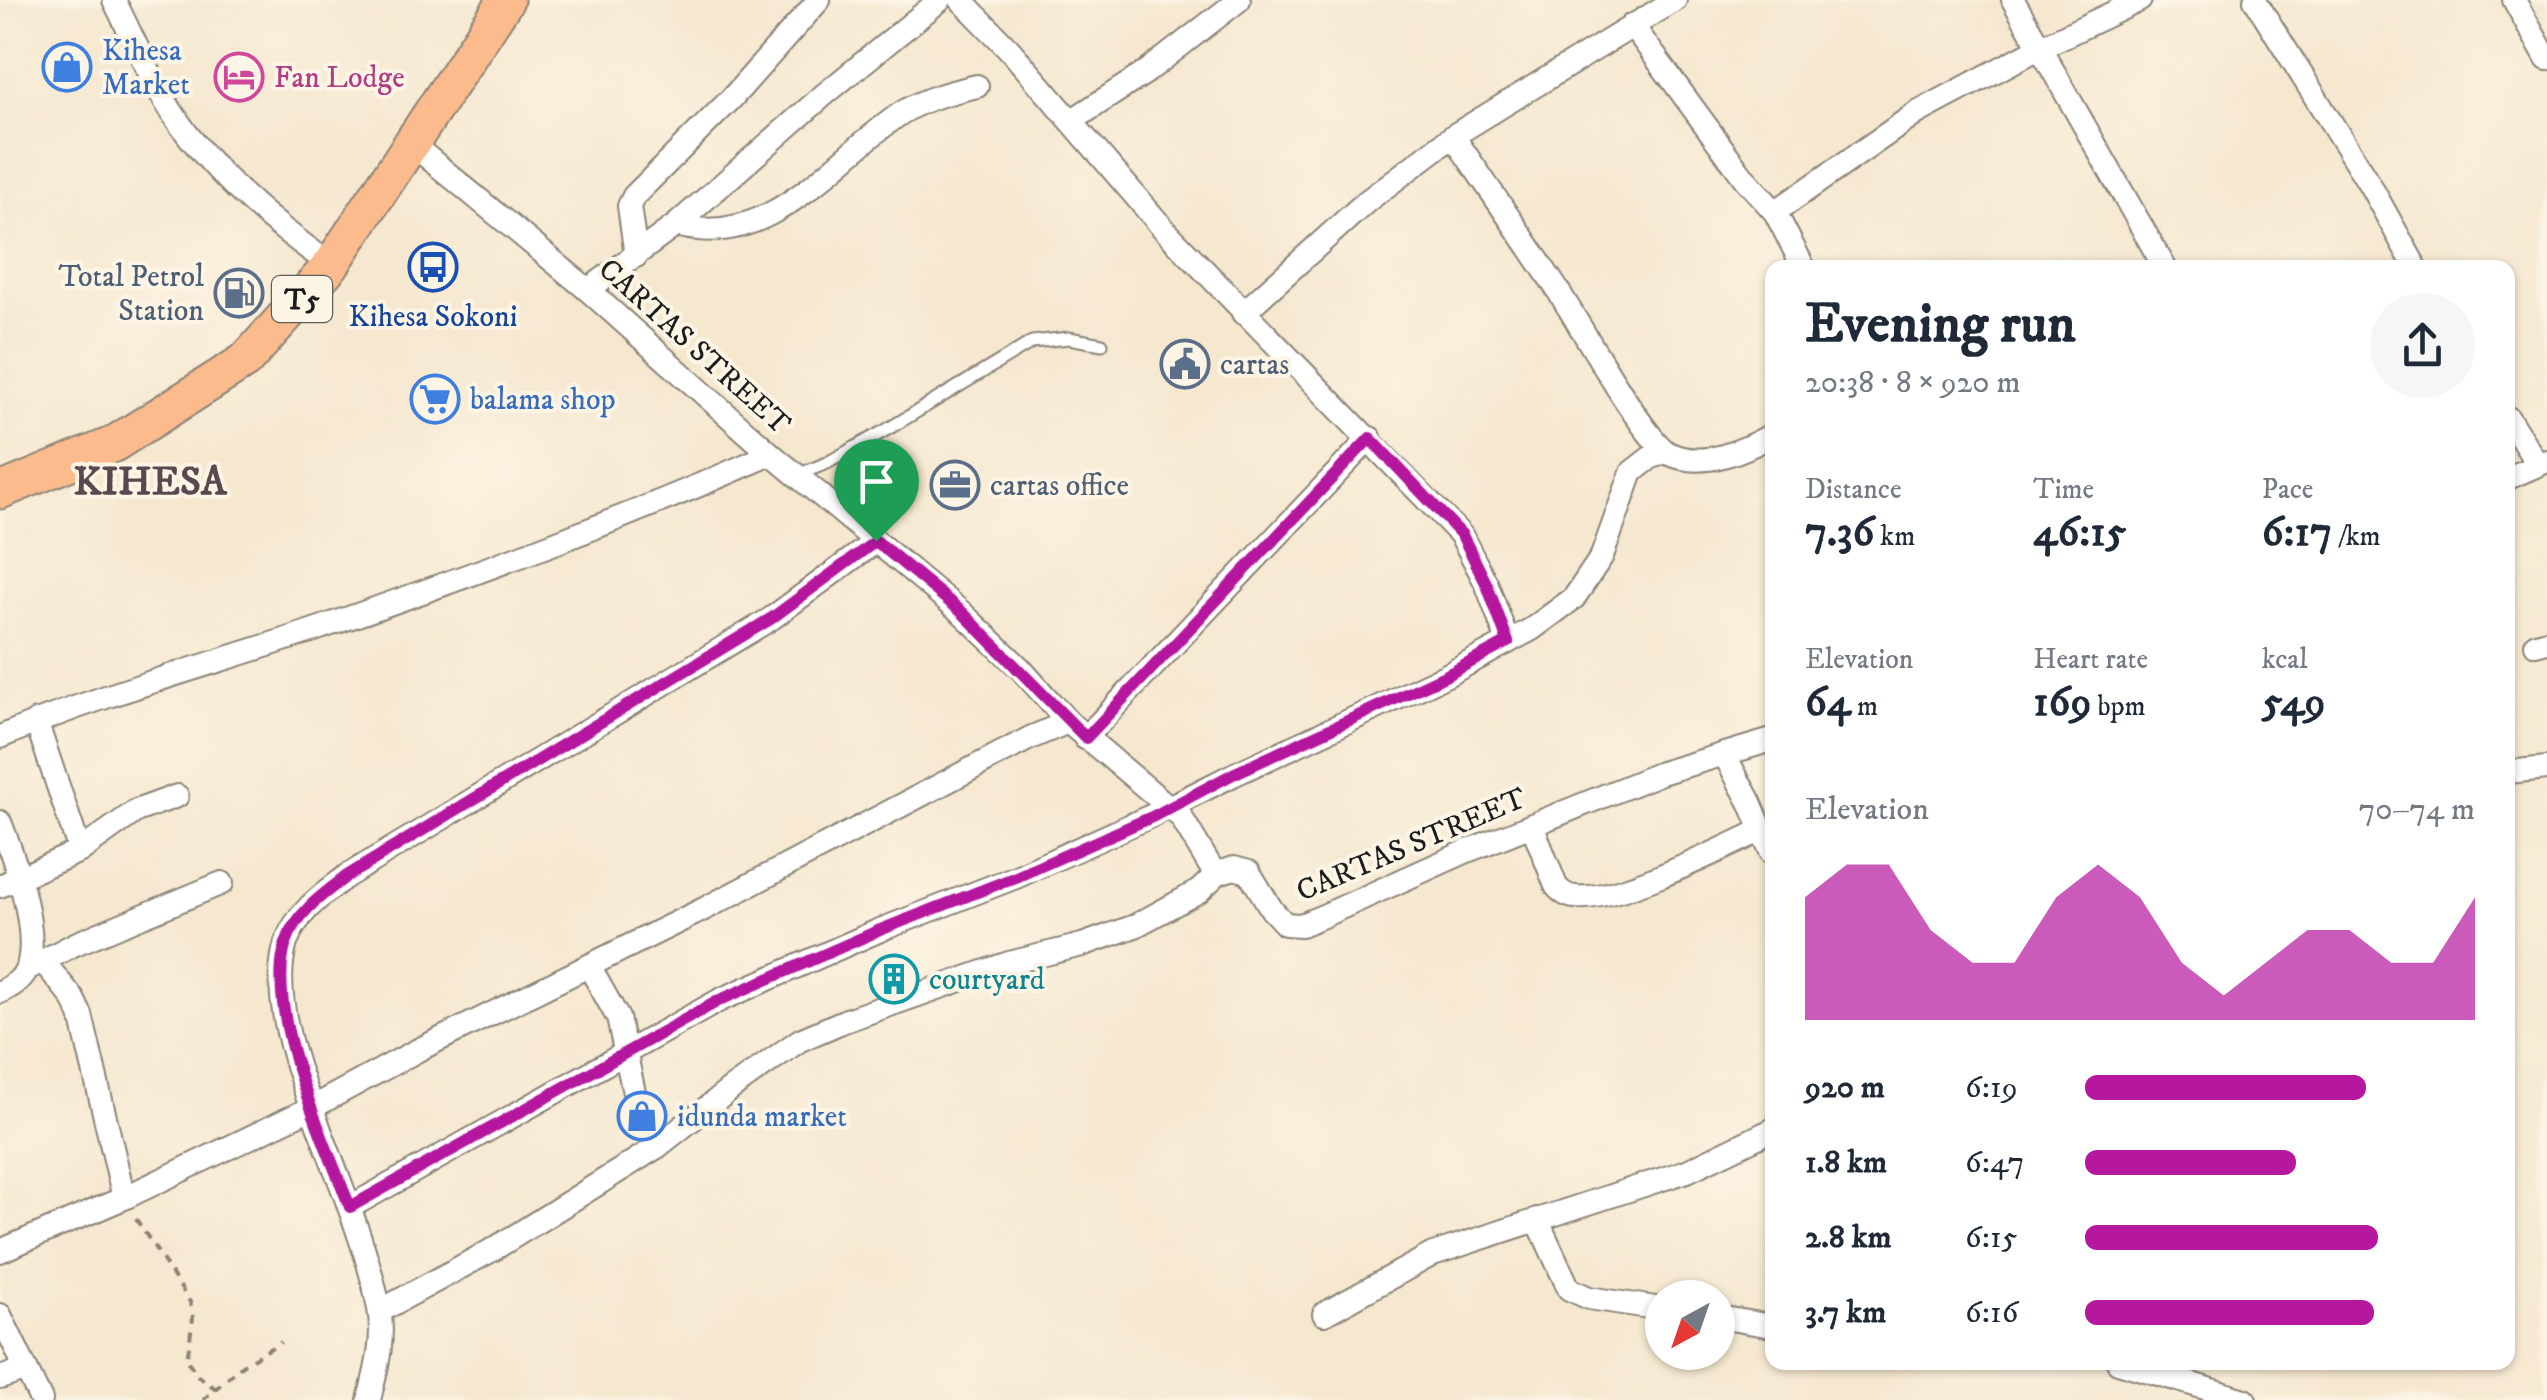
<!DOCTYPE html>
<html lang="en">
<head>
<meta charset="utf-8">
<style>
	:root { --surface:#fff; --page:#f6f6f7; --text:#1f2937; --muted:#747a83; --accent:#b5179e }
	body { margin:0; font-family:"IM FELL DW Pica",serif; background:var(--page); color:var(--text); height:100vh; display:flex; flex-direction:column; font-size:38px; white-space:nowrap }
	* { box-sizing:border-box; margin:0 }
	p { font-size:32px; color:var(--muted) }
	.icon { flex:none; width:55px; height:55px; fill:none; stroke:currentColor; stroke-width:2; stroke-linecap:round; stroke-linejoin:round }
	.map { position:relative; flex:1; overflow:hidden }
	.details { position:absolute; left:1765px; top:260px; width:750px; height:1110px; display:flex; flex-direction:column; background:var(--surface); border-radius:20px; box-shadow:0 2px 8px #0004 }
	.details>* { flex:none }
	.needle { width:65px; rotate:220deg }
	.tools { position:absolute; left:1645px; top:1280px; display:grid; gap:20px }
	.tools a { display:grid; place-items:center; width:90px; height:90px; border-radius:50%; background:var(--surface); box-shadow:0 2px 8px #0004; font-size:50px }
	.pin { position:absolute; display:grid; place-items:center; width:85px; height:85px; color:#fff; margin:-102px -42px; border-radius:50% 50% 50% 0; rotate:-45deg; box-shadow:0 0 10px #0007 }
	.pin .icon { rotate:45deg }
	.round { display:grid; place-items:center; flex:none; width:105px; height:105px; border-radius:52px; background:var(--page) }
	.overview { display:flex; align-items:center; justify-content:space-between; height:170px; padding:0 40px }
	h1 { font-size:55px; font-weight:700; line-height:75px }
	.stats { display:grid; grid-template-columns:repeat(3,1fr); gap:15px; height:170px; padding:10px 40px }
	.stats div { display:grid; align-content:center }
	.stats b { font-size:42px; font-weight:700 }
	.stats small { font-size:28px; font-weight:400 }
	.stats p { font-size:28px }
	.chart { height:280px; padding:20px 40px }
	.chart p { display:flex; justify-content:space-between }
	.chart svg { width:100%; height:180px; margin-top:10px; fill:var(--accent); opacity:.7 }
	ul { padding:0 40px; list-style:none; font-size:32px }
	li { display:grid; grid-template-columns:160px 120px 1fr; align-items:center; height:75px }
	li i { height:25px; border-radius:12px; background:var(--accent) }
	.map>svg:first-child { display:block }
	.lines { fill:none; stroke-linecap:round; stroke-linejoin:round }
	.service-casing { stroke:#898276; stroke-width:15 }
	.minor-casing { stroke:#898276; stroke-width:26 }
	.trunk-casing { stroke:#898276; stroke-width:39 }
	.path { stroke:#898276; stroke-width:4; stroke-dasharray:8 8; stroke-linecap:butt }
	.service { stroke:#fff; stroke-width:11 }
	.minor { stroke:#fff; stroke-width:22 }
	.trunk { stroke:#fbbb8d; stroke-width:35 }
	.route-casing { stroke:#fff; stroke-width:20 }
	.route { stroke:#b5179e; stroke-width:12 }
	.labels { text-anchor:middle; stroke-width:8; stroke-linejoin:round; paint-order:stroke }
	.shield { fill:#fcf5e5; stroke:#5f5d58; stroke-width:2.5 }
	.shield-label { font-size:28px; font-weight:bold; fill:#1c1c1c }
	.shop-label { font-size:30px; fill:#366cbe; stroke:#fcf5e5; text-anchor:start }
	.hotel-label { font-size:30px; fill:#b23c85; stroke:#fcf5e5; text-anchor:start }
	.service-label { font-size:30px; fill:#4e5e75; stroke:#fcf5e5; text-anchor:start }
	.transit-label { font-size:30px; fill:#164399; stroke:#fcf5e5 }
	.street-label { font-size:30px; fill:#1c1c1c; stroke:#fcf5e5 }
	.culture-label { font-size:30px; fill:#0d838f; stroke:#fcf5e5; text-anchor:start }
	.district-label { font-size:40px; font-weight:bold; fill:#5b474e; stroke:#fcf5e5 }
</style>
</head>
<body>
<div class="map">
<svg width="2547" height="1400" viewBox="0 0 2547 1400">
	<rect width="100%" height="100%" fill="#fcf5e5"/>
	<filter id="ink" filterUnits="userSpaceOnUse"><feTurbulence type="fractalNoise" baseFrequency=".01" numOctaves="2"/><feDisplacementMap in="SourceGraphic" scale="20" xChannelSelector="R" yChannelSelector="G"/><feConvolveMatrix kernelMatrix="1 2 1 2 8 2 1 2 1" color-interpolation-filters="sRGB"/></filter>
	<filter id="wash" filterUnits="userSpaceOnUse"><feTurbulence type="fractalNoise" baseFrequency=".0048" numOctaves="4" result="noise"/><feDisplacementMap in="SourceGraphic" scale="40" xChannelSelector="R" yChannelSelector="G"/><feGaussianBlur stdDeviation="2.25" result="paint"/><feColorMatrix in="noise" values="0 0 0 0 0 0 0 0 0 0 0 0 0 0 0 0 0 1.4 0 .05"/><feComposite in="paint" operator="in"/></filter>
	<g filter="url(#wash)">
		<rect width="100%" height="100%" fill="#f6e7cf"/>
	</g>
	<g filter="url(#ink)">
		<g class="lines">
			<g class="service-casing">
				<path id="service" d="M797,475L827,463L888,429L1032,342L1069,338L1102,344"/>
			</g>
			<g class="minor-casing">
				<g id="minor">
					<path d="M114,0C137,46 157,95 188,135C228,187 279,228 331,265"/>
					<path d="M961,0L1009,49L1162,227L1461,535L1487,585L1508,642"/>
					<path d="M2013,0L2165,268"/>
					<path d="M2255,0L2370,185L2416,268"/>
					<path d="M2514,0L2547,59"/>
					<path d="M1632,25L1745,179L1775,212L1804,268"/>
					<path d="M1071,121L1145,73L1239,0"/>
					<path d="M1453,136C1488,187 1523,237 1557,289C1577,319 1645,443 1670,454C1703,469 1743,451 1772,435"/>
					<path d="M413,145L588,290L771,454L961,612L1020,668L1068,722L1181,817L1212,869L1218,873L1234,868L1249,872L1272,910L1285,924L1301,925L1323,916L1465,852L1661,773L1772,740"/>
					<path d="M1775,212L1917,113L2041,47L2140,0"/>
					<path d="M676,225C771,252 833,158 903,112C926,98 951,92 977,86"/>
					<path d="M636,256L629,206L634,196L731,99L819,0"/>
					<path d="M588,290L676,225L825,94L940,0"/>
					<path d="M1243,313L1367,201L1453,136L1675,0"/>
					<path d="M2508,418L2538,465"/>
					<path d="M2508,478L2547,461"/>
					<path d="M2536,644L2547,641"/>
					<path d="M36,721L80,851"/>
					<path d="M0,737C103,693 211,665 317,629C470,576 623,520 771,454"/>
					<path d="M1085,738L1370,438"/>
					<path d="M1724,754L1750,802L1772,854"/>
					<path d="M2508,772L2547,768"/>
					<path d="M0,822C14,857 39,929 28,966C24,979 11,987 0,992"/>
					<path d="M1532,825L1556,886C1561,892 1567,897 1576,897C1617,902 1722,849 1762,830"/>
					<path d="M0,886L80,851L136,811L177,796"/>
					<path d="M42,960L72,997L81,1015L124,1198"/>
					<path d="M589,966L618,1018L636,1102L657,1147"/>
					<path d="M27,969L75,944L222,883"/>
					<path d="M350,1207L720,1000L880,930L1016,877L1153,815L1233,775L1447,675L1532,629L1574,598L1602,556L1632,472L1650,458L1665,452"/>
					<path d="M1537,1219L1569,1289L1589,1298L1662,1309"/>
					<path d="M0,1251L124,1198L311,1108L418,1050L704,909L1030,738L1068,722"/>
					<path d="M380,1311L494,1249L657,1147L732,1088L800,1040L844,1021L1009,963L1082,945L1135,926L1199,891L1218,873"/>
					<path d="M1324,1314L1433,1254L1687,1171L1772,1130"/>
					<path d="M0,1315L41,1400"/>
					<path d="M1718,1317L1772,1326"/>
					<path d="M2118,1362L2245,1400"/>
					<path d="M0,1378L24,1370"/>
					<path d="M369,1400C376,1371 385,1340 379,1309C373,1275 361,1239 349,1207C326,1136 263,1016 286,943C296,913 323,894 347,876L772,618L876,541"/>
				</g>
			</g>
			<g class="trunk-casing">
				<path id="trunk" d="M0,491L114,444L245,361L331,265L506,0"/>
			</g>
			<g class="path">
				<path d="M136,1219L190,1302L193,1318L187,1360L198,1376L216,1389"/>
				<path d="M203,1400L242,1365L281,1342"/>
			</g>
			<use href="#service" class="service"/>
			<use href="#minor" class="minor"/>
			<use href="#trunk" class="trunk"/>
		</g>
	</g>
	<g class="lines" filter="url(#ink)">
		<g class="route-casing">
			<path id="route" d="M1370,438L1462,535L1487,585L1508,642L1447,675L1233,774L1154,816L1016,877L880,930L720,1000L350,1207C324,1140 264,1012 286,943C296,913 323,894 347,876L772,618L876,541L962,612L1086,738Z"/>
		</g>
		<use href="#route" class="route"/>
	</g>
	<defs>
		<g id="shop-ring" transform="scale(2.5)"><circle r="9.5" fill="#fcf5e5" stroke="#3f7fe0" stroke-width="1.5"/><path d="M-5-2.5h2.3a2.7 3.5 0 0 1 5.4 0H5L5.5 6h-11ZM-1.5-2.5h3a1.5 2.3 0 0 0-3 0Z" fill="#3f7fe0"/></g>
		<g id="hotel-ring" transform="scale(2.5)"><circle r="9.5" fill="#fcf5e5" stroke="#d1479c" stroke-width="1.5"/><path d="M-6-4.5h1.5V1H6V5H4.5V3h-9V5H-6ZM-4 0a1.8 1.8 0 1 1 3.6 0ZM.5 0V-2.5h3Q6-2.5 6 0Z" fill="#d1479c"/></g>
		<g id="bus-ring" transform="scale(2.5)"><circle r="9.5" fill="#fcf5e5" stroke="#1a4fb4" stroke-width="1.5"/><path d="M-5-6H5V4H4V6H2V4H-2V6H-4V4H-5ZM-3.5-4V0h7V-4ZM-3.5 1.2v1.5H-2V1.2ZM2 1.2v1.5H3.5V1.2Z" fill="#1a4fb4"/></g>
		<g id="fuel-ring" transform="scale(2.5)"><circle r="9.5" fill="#fcf5e5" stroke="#5c6f8a" stroke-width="1.5"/><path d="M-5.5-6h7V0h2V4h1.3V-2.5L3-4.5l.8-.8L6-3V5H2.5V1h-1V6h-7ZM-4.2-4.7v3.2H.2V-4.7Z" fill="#5c6f8a"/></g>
		<g id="civic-ring" transform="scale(2.5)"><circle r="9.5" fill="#fcf5e5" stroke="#5c6f8a" stroke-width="1.5"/><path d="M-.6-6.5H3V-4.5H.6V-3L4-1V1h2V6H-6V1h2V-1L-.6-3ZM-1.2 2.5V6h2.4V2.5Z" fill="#5c6f8a"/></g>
		<g id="supermarket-ring" transform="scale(2.5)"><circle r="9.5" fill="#fcf5e5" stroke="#3f7fe0" stroke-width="1.5"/><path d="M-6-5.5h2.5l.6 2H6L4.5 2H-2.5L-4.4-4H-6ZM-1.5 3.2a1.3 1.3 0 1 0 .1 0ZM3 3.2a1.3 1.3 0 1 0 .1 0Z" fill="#3f7fe0"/></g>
		<g id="office-ring" transform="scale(2.5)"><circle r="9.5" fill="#fcf5e5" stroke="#5c6f8a" stroke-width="1.5"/><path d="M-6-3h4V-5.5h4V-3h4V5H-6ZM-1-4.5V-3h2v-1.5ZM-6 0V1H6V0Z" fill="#5c6f8a"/></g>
		<g id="building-ring" transform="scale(2.5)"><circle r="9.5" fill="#fcf5e5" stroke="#0f9aa8" stroke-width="1.5"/><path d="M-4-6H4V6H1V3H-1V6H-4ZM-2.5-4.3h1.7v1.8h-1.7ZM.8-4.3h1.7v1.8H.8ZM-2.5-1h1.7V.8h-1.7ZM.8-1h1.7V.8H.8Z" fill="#0f9aa8"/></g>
	</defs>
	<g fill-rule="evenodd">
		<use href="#shop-ring" x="67" y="67"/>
		<use href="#hotel-ring" x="239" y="77"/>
		<use href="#bus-ring" x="433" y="267"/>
		<use href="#fuel-ring" x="239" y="293"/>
		<use href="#civic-ring" x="1185" y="364"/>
		<use href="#supermarket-ring" x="435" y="399"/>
		<use href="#office-ring" x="955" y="485"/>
		<use href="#building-ring" x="894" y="979"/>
		<use href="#shop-ring" x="642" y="1116"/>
	</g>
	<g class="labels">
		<rect class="shield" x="272" y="276" width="60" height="46" rx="8"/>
		<g class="shield-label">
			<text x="302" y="309">T5</text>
		</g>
		<g class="shop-label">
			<text x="102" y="60">Kihesa<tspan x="102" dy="34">Market</tspan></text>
			<text x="470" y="409">balama shop</text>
			<text x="677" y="1126">idunda market</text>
		</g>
		<g class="hotel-label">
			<text x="274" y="87">Fan Lodge</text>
		</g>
		<g class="service-label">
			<text x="204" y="286" text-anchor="end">Total Petrol<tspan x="204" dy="34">Station</tspan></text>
			<text x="1220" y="374">cartas</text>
			<text x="990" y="495">cartas office</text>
		</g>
		<g class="transit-label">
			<text x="433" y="326">Kihesa Sokoni</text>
		</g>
		<g class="street-label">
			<text transform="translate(695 346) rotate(42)" y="10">CARTAS STREET</text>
			<text transform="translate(1411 844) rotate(-23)" y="10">CARTAS STREET</text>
		</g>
		<g class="culture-label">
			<text x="929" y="989">courtyard</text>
		</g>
		<g class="district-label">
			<text x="150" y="494">KIHESA</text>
		</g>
	</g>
</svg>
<div class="tools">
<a><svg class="needle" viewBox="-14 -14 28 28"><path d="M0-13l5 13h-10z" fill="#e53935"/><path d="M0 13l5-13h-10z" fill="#747a83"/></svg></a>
</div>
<div class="pin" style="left:876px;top:541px;background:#1e9e55"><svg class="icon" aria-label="arrive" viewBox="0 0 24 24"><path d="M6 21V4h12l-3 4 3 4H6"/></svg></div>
<section class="details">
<div class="overview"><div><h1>Evening run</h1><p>20:38 · 8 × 920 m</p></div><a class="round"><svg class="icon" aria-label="share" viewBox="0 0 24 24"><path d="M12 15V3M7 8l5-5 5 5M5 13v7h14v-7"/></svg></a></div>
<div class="stats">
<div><p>Distance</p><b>7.36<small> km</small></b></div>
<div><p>Time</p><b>46:15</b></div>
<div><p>Pace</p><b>6:17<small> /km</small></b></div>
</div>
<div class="stats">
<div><p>Elevation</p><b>64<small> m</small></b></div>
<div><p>Heart rate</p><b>169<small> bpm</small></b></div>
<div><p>kcal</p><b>549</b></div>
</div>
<div class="chart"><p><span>Elevation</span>70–74 m</p>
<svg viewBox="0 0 160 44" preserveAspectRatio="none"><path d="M0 44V14L10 6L20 6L30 22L40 30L50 30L60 14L70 6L80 14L90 30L100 38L110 30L120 22L130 22L140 30L150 30L160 14V44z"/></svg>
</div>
<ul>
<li><b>920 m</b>6:19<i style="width:72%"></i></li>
<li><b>1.8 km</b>6:47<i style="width:54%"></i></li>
<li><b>2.8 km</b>6:15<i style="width:75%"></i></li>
<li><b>3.7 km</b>6:16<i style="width:74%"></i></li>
</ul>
</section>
</div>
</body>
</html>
